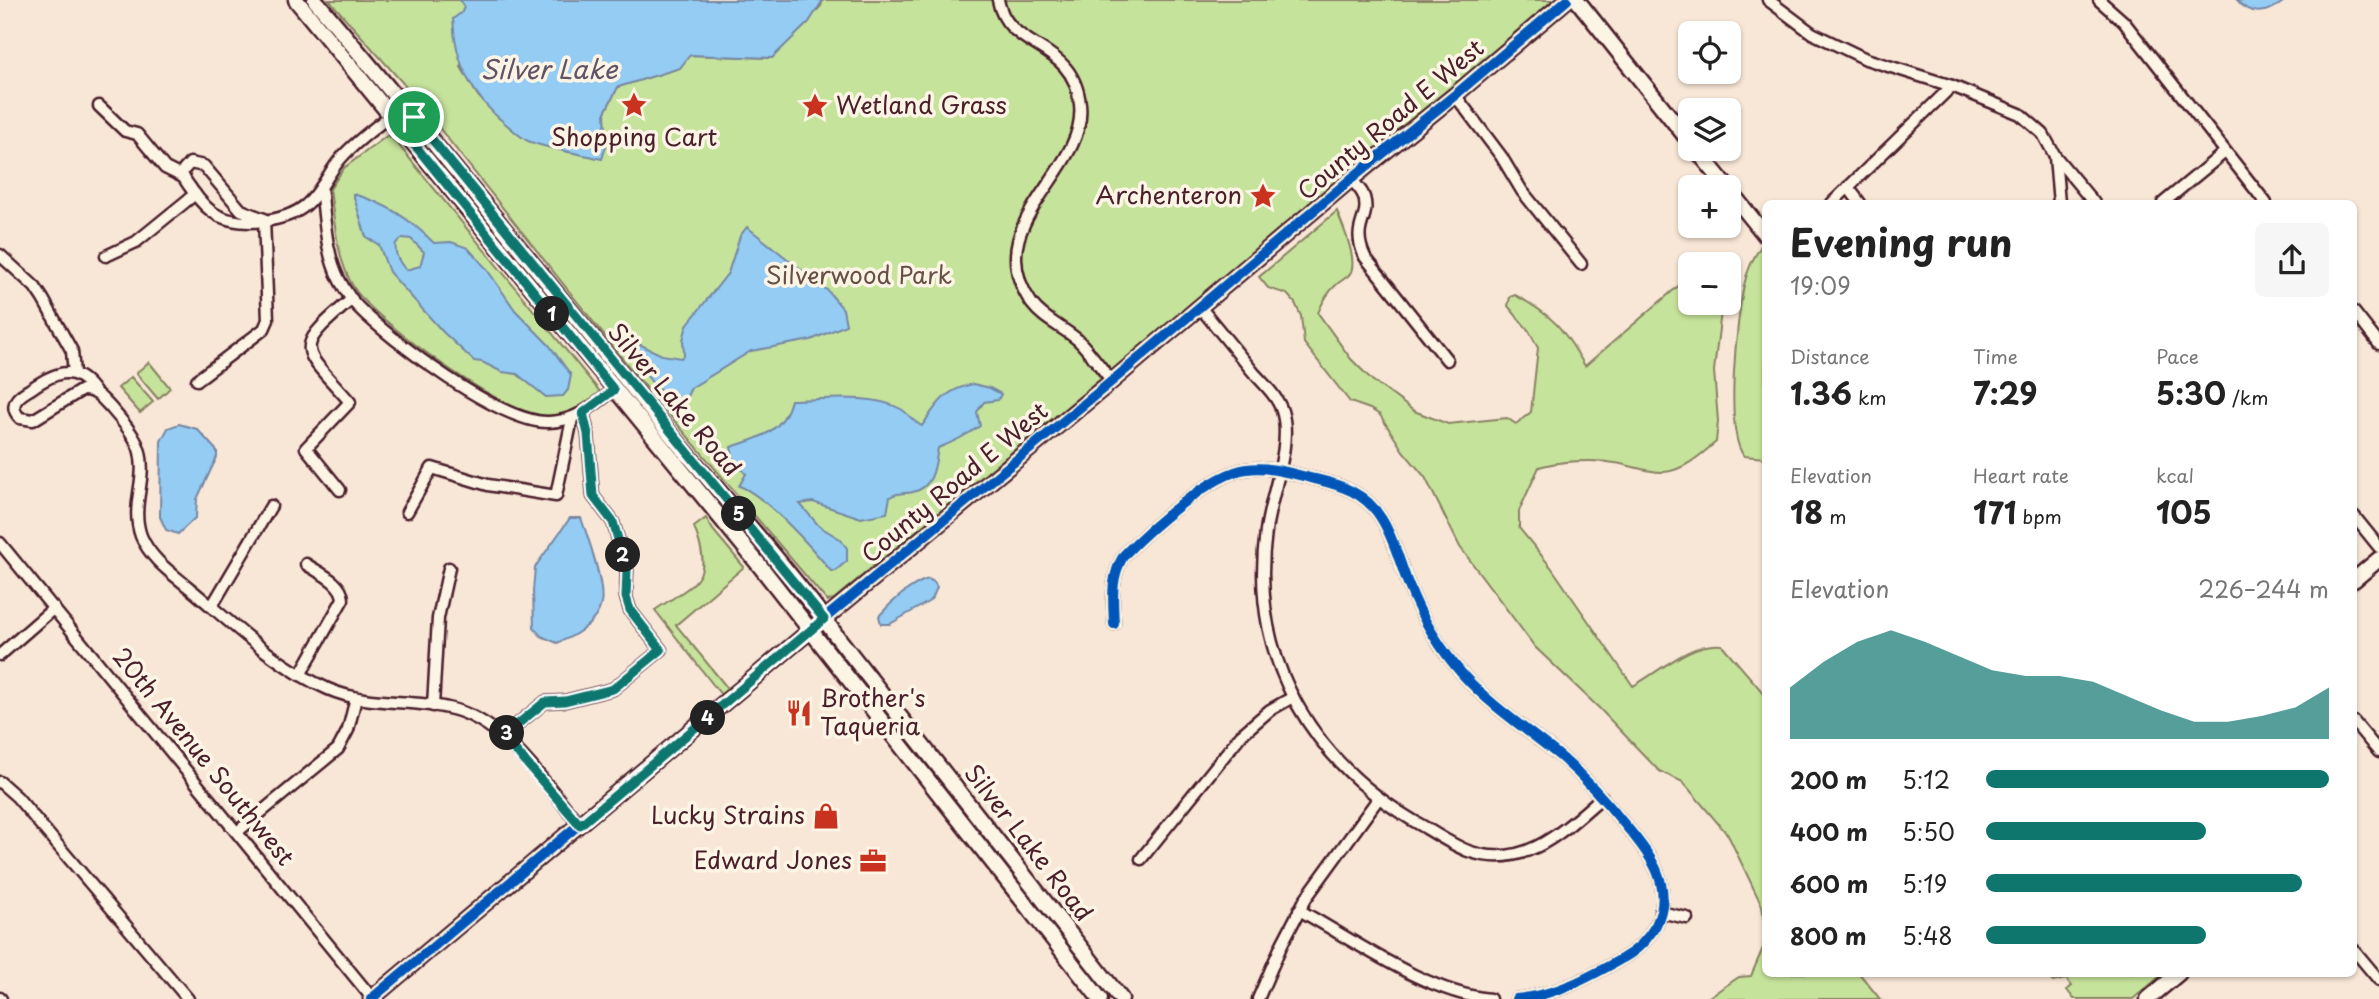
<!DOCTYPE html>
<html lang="en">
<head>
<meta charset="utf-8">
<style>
	:root { --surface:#fff; --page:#f6f6f6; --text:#222; --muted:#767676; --accent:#0f766e }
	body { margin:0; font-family:"Playpen Sans",sans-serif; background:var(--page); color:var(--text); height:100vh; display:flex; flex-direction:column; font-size:26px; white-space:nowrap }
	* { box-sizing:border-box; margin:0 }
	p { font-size:23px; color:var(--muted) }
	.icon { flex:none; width:38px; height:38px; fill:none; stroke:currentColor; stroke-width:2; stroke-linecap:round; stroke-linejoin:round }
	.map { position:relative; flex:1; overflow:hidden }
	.drawer { position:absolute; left:1762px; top:200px; width:595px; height:777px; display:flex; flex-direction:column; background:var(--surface); border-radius:10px; box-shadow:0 2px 5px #0004 }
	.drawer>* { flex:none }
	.controls { position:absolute; left:1678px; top:21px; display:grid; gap:14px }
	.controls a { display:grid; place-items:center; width:63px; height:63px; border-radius:10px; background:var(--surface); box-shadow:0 2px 5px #0004; font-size:35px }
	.pin { position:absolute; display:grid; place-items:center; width:60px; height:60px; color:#fff; margin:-30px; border:4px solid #fff; border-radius:50%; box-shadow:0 2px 7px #0007 }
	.km { position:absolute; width:35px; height:35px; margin:-18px; border-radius:50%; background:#222; color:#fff; font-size:19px; line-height:35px; text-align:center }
	.round { display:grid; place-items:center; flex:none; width:74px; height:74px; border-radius:10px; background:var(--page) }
	.summary { display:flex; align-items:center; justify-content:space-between; height:119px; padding:0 28px }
	h1 { font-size:38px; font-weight:700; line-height:52px }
	.metrics { display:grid; grid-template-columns:repeat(3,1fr); gap:10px; height:119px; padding:7px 28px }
	.metrics div { display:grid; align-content:center }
	.metrics b { font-size:30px; font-weight:700 }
	.metrics small { font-size:19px; font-weight:400 }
	.metrics p { font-size:19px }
	.chart { height:196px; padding:14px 28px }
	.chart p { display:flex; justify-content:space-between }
	.chart svg { width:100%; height:126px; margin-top:7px; fill:var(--accent); opacity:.7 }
	ul { padding:0 28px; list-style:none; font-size:23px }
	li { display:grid; grid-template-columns:112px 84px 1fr; align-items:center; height:52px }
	li i { height:18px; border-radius:9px; background:var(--accent) }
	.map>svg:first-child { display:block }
	.green { fill:#c6e39b; stroke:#888163; stroke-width:2 }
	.water { fill:#94ccf3; stroke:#7687a3; stroke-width:2; fill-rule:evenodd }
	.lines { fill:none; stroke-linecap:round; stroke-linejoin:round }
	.street-casing { stroke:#4a1f2b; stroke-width:15 }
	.secondary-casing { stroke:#4a1f2b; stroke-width:19 }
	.street { stroke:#fcf5e5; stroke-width:10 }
	.secondary { stroke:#fcf5e5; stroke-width:14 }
	.cycleway-casing { stroke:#fcf5e5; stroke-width:15 }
	.cycleway { stroke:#0057b8; stroke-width:10 }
	.route-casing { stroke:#fff; stroke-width:14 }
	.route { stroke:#0f766e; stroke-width:9 }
	.labels { text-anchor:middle; stroke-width:7; stroke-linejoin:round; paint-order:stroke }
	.poi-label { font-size:24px; fill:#4a1f2b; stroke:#fcf5e5; text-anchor:end }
	.street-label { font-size:24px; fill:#4a1f2b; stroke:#fcf5e5 }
	.park-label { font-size:24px; fill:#695047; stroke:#fcf5e5 }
	.water-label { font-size:26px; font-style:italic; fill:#605367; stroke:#fcf5e5 }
</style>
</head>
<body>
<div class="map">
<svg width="2379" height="999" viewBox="0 0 2379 999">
	<rect width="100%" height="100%" fill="#f8e7d7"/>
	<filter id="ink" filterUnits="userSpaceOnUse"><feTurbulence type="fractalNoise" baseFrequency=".0143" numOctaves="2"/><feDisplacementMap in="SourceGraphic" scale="14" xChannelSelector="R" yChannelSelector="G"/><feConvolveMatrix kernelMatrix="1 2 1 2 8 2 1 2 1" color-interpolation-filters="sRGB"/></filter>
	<g filter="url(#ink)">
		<g class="green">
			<path d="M329,0H460L464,6L461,67L478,96L500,119L606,146L605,112L618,87L680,68L689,55L772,58L821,6L823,0H1553C1317,204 1074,400 834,599L827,601L634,373L409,90Z"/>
			<path d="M388,135L397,143L601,393C584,410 562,418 538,415C498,409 376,322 354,288C336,258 335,223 330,189L344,168Z"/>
			<path d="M1337,211C1342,225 1360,263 1349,275C1345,279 1340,281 1336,285C1327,293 1322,303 1318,313L1351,359L1372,380L1414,411L1448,424L1507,418L1516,424L1531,412L1538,348L1529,331L1508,306L1510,297L1515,295C1554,316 1563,328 1585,366L1690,276V303H1722L1714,371L1718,421L1716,442C1702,454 1683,471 1664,472C1648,473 1631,465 1615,463C1594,459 1559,461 1539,467L1519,511V528L1551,567L1633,686C1661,671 1689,642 1722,645L1766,696V973H1859L1880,999H1706L1739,977L1751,976L1763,948L1766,931L1762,906L1728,835L1683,782L1659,771L1599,708L1535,647L1460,547L1425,477L1403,451L1380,415L1370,409L1350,402L1304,343L1301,316L1295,303L1287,294L1268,288L1259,277Z"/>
			<path d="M1761,246L1766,251L1765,458L1744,456C1724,432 1737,318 1744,285C1747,271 1753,258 1761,246Z"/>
			<path d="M149,362L170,388L158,399L136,373Z"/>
			<path d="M131,377L153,402L140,413L118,388Z"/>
			<path d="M706,518L713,530L744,567L676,625L729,690L722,696L655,610C696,582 715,581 694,527Z"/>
			<path d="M2044,973H2164L2133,999H2074L2067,990L2072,986L2066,979L2053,982Z"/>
		</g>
		<g class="water">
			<path d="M460,0H823L809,22L772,58L690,55L680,68L618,87L605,112L606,146L602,159C578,153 551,150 528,141C521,138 513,130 507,125C472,97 455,64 453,19L462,12L464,6Z"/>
			<path d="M2237,0H2286C2269,13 2251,18 2237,0Z"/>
			<path d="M353,194C386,203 410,219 434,243L451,242L468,248L486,268L515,310L549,345L571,375L568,390L563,396L546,397L517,374L502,372L482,362L474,361L443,332L389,272L379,245L366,237ZM403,238L411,239L424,252L420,266L406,270C399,262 394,254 396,243Z"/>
			<path d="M747,227L828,291L843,309L846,325L811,340L751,351L691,388L686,398C659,403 645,372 631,353L639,344L662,355L681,358L684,355L683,340L687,325L728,273L740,236Z"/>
			<path d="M973,384L990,388L1001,394L998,400L984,402L977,412L980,426C967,435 954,442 938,448C935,466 934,487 913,492C905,494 899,492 890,497L887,513L861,518L813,502L800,504L819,526L840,539L847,548V561L835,571H831C812,548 765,495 739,486L746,474L734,461L731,447C760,438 783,432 791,400C823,400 873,393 901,409C909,414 912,421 922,426C937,404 944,390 973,384Z"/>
			<path d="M179,424L197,429L217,451V457L197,499L196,517L178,534L166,530L160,517L161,441L168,428Z"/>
			<path d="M570,518H581C588,537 605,586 601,604C597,624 573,637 557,643L541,636L534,628L533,591L535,567Z"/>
			<path d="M928,579L934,582L937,587L933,597L928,602L890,624H881L879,616C891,602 910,585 928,579Z"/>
		</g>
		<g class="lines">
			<g class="street-casing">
				<g id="street">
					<path d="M998,0C1008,53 1073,39 1080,104C1088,174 975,223 1032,304C1044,320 1063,327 1078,340C1090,352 1101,368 1112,381"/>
					<path d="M1768,0L1812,33L1866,59L1952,86L2020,114L2043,134L2055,156L2094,203"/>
					<path d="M2099,0L2124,22L2266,203"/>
					<path d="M1455,95L1501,156L1522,191L1581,264"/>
					<path d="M99,106L125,131L137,134L165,168L183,177"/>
					<path d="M2055,157L2059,203"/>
					<path d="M1351,179C1355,184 1362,190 1364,197C1371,220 1350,225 1365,257L1447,360"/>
					<path d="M321,187C325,218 325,253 340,281C345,290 351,300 358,307C391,341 502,424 549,422C576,421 593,406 614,390"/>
					<path d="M1848,187L1860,203"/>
					<path d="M1832,203L1952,86"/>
					<path d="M2163,203L2225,152"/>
					<path d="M264,219L241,210L204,166L190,163L182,172C183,179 188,184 192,190C199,200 208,211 219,216C243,227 286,222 306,205C322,192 328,172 342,157C360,137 383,122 404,105"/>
					<path d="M0,255L35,287L43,299L72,351L74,374"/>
					<path d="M106,256L136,242L195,194"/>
					<path d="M1200,307C1218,329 1236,351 1254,373C1264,384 1277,396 1282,411C1293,445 1270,496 1266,531C1248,661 1315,767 1426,828C1439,836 1453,845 1468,851C1524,871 1563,831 1602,797"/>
					<path d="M2354,312L2379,344"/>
					<path d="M197,380L264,329L268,320L264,219"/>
					<path d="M95,392C75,364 57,371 32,388C26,392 17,396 15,403C13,409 16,414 20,418L33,420L82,390C96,389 102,399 111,408C122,421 136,436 140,452C147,481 130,506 141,536C150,558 170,572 187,586C231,622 275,666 328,689C367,706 407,699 448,708C504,719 544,783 580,825"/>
					<path d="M340,490L306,448L350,402C301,346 291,351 352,299"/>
					<path d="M407,512L432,468L488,485L556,496L572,419"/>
					<path d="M2354,516L2379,547"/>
					<path d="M0,543L372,998"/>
					<path d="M212,606L271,506"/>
					<path d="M1114,624C1113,599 1110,577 1124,555C1149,529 1212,473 1247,469C1270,466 1293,474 1315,479C1341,485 1366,493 1381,518C1394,538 1400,564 1409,586C1422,619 1440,649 1464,676C1492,707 1528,730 1561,757C1585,778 1606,801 1626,826C1650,854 1675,886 1656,925C1648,939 1638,950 1623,958C1588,978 1557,995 1516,999"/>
					<path d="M0,655L54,608"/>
					<path d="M300,675L343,599C342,582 319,573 306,564"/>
					<path d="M433,706L438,618L449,568"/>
					<path d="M2354,722L2379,752"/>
					<path d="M503,736L545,702L565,701L613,689L661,650L630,610L626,597L627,570L613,522L593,496L588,434L583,413"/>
					<path d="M0,782L17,797L188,999"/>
					<path d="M237,832L338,749L348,730L356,698"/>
					<path d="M1141,859L1241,735L1270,710L1293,697"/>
					<path d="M1299,910C1355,941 1427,993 1490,999"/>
					<path d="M1660,912L1687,918"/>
					<path d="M2354,950L2379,980"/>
					<path d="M0,998L1,999"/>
					<path d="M1258,999L1282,944L1306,898L1378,799"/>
				</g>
			</g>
			<g class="secondary-casing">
				<g id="secondary">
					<path d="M296,0L760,566L1100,999"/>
					<path d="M315,0C434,141 550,286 667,430C723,498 784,562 835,634L1121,999"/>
					<path d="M1577,0L1690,142"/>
					<path d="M1696,149L1727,187"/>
					<path d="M1729,190L1766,236"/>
					<path d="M2354,580L2379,559"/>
					<path d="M371,999L824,619L1112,381L1351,179L1455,95L1567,0"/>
					<path d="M2148,999L2179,973"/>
				</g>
			</g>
			<use href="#street" class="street"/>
			<use href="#secondary" class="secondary"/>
			<g class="cycleway-casing">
				<g id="cycleway">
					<path d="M1114,624C1113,599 1110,577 1124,555C1149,529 1212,473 1247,469C1270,466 1293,474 1315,479C1341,485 1366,493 1381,518C1394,538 1400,564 1409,586C1422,619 1440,649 1464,676C1492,707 1528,730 1561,757C1585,778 1606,801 1626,826C1650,854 1675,886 1656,925C1648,939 1638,950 1623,958C1588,978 1557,995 1516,999"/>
					<path d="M371,999L824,619L1112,381L1351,179L1455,95L1567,0"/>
				</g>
			</g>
			<use href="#cycleway" class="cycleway"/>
		</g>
	</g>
	<g class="lines" filter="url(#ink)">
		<g class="route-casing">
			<path id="route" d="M404,105L824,619L580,825L503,736L545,702L565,701L613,689L661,650L630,610L626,597L627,570L613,522L593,496L588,434L583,413L614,390L391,116Z"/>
		</g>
		<use href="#route" class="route"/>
	</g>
	<defs>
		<g id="sight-bare" transform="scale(2.1)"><path d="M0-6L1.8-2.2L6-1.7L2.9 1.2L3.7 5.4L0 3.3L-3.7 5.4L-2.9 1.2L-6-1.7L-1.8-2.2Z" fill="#c8321e" stroke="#fcf5e5" stroke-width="2.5" paint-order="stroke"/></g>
		<g id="restaurant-bare" transform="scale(2.1)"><path d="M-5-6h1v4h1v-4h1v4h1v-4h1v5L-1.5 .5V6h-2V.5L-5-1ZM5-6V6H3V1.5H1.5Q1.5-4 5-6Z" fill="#c8321e" stroke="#fcf5e5" stroke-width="2.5" paint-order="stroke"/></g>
		<g id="shop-bare" transform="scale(2.1)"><path d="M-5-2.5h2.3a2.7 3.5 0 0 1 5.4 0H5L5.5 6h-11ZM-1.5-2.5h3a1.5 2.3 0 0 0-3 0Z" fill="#c8321e" stroke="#fcf5e5" stroke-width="2.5" paint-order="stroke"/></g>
		<g id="office-bare" transform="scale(2.1)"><path d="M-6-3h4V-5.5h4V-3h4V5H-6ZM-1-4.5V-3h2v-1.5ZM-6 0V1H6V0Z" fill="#c8321e" stroke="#fcf5e5" stroke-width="2.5" paint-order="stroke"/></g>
	</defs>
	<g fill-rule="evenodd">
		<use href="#sight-bare" x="634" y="105"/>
		<use href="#sight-bare" x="815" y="106"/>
		<use href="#sight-bare" x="1263" y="196"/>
		<use href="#restaurant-bare" x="799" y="713"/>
		<use href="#shop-bare" x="826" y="816"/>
		<use href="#office-bare" x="873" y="861"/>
	</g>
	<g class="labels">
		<g class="poi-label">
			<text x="836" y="114" text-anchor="start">Wetland Grass</text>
			<text x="634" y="146" text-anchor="middle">Shopping Cart</text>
			<text x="1242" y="204">Archenteron</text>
			<text x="820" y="707" text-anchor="start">Brother's<tspan x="820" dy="28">Taqueria</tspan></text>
			<text x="805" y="824">Lucky Strains</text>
			<text x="852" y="869">Edward Jones</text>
		</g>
		<g class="street-label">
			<text transform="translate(1391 120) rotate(-40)" y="8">County Road E West</text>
			<text transform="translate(674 400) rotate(50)" y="8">Silver Lake Road</text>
			<text transform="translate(955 483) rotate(-40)" y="8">County Road E West</text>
			<text transform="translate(203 757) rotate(51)" y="8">20th Avenue Southwest</text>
			<text transform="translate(1028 843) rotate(52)" y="8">Silver Lake Road</text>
		</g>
		<g class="park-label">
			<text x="859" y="284">Silverwood Park</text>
		</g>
		<g class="water-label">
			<text x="549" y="79">Silver Lake</text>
		</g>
	</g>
</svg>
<div class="controls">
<a><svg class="icon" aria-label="locate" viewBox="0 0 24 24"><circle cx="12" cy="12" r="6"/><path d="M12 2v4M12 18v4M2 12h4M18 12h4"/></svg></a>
<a><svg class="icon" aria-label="layers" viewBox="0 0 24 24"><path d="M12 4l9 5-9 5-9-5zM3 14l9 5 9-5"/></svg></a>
<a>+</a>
<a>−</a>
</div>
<div class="pin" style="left:414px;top:117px;background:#1e9e55"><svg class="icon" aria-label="arrive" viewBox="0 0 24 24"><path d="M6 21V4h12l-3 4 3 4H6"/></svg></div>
<b class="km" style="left:552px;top:314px">1</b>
<b class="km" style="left:623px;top:555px">2</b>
<b class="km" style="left:507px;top:733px">3</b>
<b class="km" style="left:708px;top:718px">4</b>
<b class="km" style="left:739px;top:514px">5</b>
<section class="drawer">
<div class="summary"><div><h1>Evening run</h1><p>19:09</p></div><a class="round"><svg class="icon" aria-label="share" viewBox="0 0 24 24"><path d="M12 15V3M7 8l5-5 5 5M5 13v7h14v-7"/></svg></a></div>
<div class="metrics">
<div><p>Distance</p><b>1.36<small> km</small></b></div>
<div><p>Time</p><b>7:29</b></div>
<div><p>Pace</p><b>5:30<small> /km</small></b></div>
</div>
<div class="metrics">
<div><p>Elevation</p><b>18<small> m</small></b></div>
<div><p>Heart rate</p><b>171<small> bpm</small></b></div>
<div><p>kcal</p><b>105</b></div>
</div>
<div class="chart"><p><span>Elevation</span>226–244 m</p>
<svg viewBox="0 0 160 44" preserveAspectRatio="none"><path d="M0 44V26L10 17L20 10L30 6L40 10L50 15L60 20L70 22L80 22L90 24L100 29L110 34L120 38L130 38L140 36L150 33L160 26V44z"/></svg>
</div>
<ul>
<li><b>200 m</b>5:12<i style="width:100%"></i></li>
<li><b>400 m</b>5:50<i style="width:64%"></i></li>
<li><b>600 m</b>5:19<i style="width:92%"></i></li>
<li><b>800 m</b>5:48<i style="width:64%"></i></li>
</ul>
</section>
</div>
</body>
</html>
